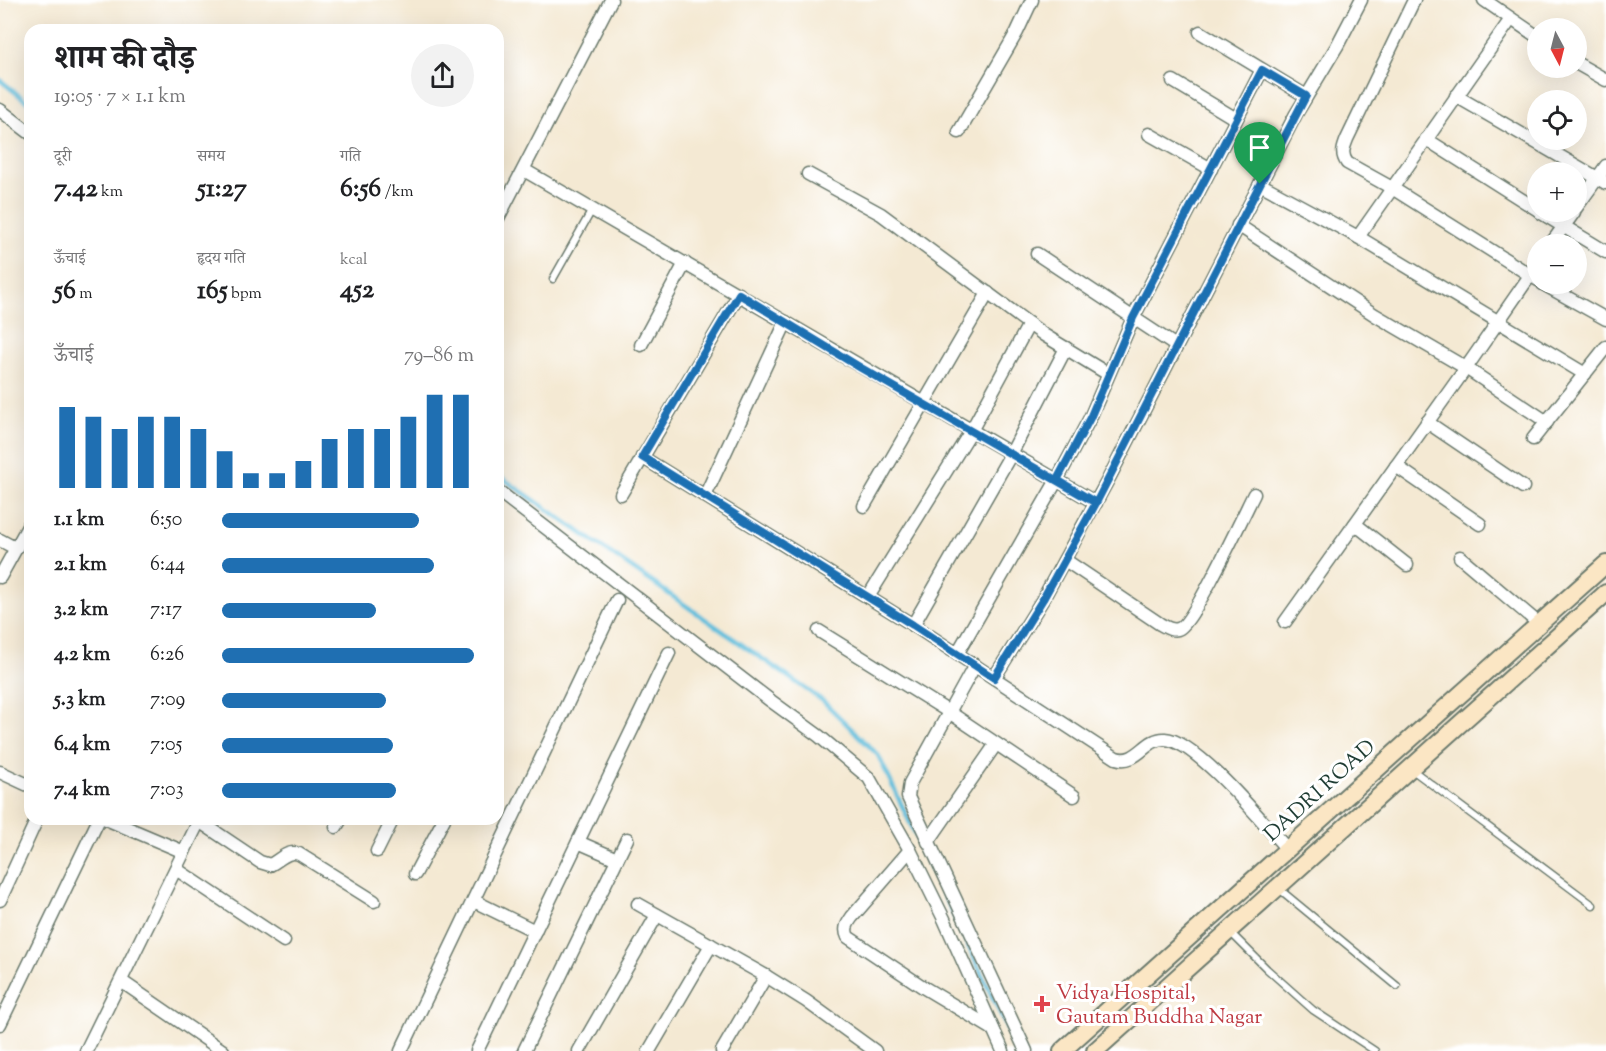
<!DOCTYPE html>
<html lang="hi">
<head>
<meta charset="utf-8">
<style>
	:root { --surface:#fff; --page:#f2f2f2; --text:#202124; --muted:#757577; --accent:#1f6fb2 }
	body { margin:0; font-family:"Sorts Mill Goudy","Noto Serif Devanagari",serif; background:var(--page); color:var(--text); height:100vh; display:flex; flex-direction:column; font-size:22px; white-space:nowrap }
	* { box-sizing:border-box; margin:0 }
	p { font-size:20px; color:var(--muted) }
	.icon { flex:none; width:33px; height:33px; fill:none; stroke:currentColor; stroke-width:2; stroke-linecap:round; stroke-linejoin:round }
	.map { position:relative; flex:1; overflow:hidden }
	.side { position:absolute; left:24px; top:24px; width:480px; height:801px; display:flex; flex-direction:column; background:var(--surface); border-radius:18px; box-shadow:0 6px 24px #0002 }
	.side>* { flex:none }
	.needle { width:39px; rotate:173deg }
	.controls { position:absolute; left:1527px; top:18px; display:grid; gap:12px }
	.controls a { display:grid; place-items:center; width:60px; height:60px; border-radius:50%; background:var(--surface); box-shadow:0 6px 24px #0002; font-size:30px }
	.pin { position:absolute; display:grid; place-items:center; width:51px; height:51px; color:#fff; margin:-62px -26px; border-radius:50% 50% 50% 0; rotate:-45deg; box-shadow:0 0 6px #0007 }
	.pin .icon { rotate:45deg }
	.round { display:grid; place-items:center; flex:none; width:63px; height:63px; border-radius:32px; background:var(--page) }
	.headline { display:flex; align-items:center; justify-content:space-between; height:102px; padding:0 30px }
	h1 { font-size:33px; font-weight:700; line-height:45px }
	.metrics { display:grid; grid-template-columns:repeat(3,1fr); gap:9px; height:102px; padding:6px 30px }
	.metrics div { display:grid; align-content:center }
	.metrics b { font-size:26px; font-weight:700 }
	.metrics small { font-size:16px; font-weight:400 }
	.metrics p { font-size:16px }
	.chart { height:168px; padding:12px 30px }
	.chart p { display:flex; justify-content:space-between }
	.chart svg { width:100%; height:108px; margin-top:6px; stroke:var(--accent); stroke-width:6 }
	ul { padding:0 30px; list-style:none; font-size:20px }
	li { display:grid; grid-template-columns:96px 72px 1fr; align-items:center; height:45px }
	li i { height:15px; border-radius:8px; background:var(--accent) }
	.map>svg:first-child { display:block }
	.lines { fill:none; stroke-linecap:round; stroke-linejoin:round }
	.stream { stroke:#5ebedc; stroke-width:4.5 }
	.lane-casing { stroke:#6a796c; stroke-width:9 }
	.street-casing { stroke:#6a796c; stroke-width:15 }
	.secondary-casing { stroke:#6a796c; stroke-width:20 }
	.lane { stroke:#fff; stroke-width:6 }
	.street { stroke:#fff; stroke-width:12 }
	.secondary { stroke:#fbe6c4; stroke-width:16 }
	.route-casing { stroke:#fff; stroke-width:12 }
	.route { stroke:#1f6fb2; stroke-width:8 }
	.health-dot { fill:#e0444e; stroke:#fff; stroke-width:2 }
	.labels { text-anchor:middle; stroke-width:6; stroke-linejoin:round; paint-order:stroke }
	.street-label { font-size:21px; fill:#1f3d34; stroke:#fff }
	.health-label { font-size:21px; fill:#be3a42; stroke:#fff; text-anchor:start }
</style>
</head>
<body>
<div class="map">
<svg width="1606" height="1051" viewBox="0 0 1606 1051">
	<rect width="100%" height="100%" fill="#fff"/>
	<filter id="ink" filterUnits="userSpaceOnUse"><feTurbulence type="fractalNoise" baseFrequency=".0167" numOctaves="2"/><feDisplacementMap in="SourceGraphic" scale="12" xChannelSelector="R" yChannelSelector="G"/><feConvolveMatrix kernelMatrix="1 2 1 2 8 2 1 2 1" color-interpolation-filters="sRGB"/></filter>
	<filter id="wash" filterUnits="userSpaceOnUse"><feTurbulence type="fractalNoise" baseFrequency=".008" numOctaves="4" result="noise"/><feDisplacementMap in="SourceGraphic" scale="24" xChannelSelector="R" yChannelSelector="G"/><feGaussianBlur stdDeviation="1.35" result="paint"/><feColorMatrix in="noise" values="0 0 0 0 0 0 0 0 0 0 0 0 0 0 0 0 0 1.4 0 .05"/><feComposite in="paint" operator="in"/></filter>
	<g filter="url(#wash)">
		<rect width="100%" height="100%" fill="#f4e9d3"/>
		<g class="lines">
			<g class="stream">
				<path d="M0,80L30,104"/>
				<path d="M498,475L823,701L878,755L1018,1051"/>
			</g>
		</g>
	</g>
	<g filter="url(#ink)">
		<g class="lines">
			<g class="lane-casing">
				<g id="lane">
					<path d="M553,279L592,210"/>
					<path d="M1411,769L1593,905"/>
					<path d="M1278,888L1397,986"/>
					<path d="M1230,932L1267,969L1313,1010L1375,1051"/>
				</g>
			</g>
			<g class="street-casing">
				<g id="street">
					<path d="M1414,0L1347,139C1343,149 1341,154 1347,163L1392,188L1538,280"/>
					<path d="M1484,0L1538,37"/>
					<path d="M1200,32L1306,96"/>
					<path d="M1576,63L1606,80"/>
					<path d="M1173,81L1236,119"/>
					<path d="M1456,96L1606,183"/>
					<path d="M0,110L30,133"/>
					<path d="M959,132L1017,32L1032,0"/>
					<path d="M1149,134L1211,169"/>
					<path d="M1426,139L1538,210"/>
					<path d="M524,170L1096,503"/>
					<path d="M808,174L881,214L1044,335L1108,374"/>
					<path d="M1260,184L1358,237L1585,374"/>
					<path d="M1576,208L1606,166"/>
					<path d="M1540,212L1606,252"/>
					<path d="M498,218L611,0"/>
					<path d="M1238,225L1375,315L1466,368L1547,422"/>
					<path d="M1358,237L1511,19"/>
					<path d="M1551,244L1574,212"/>
					<path d="M1037,254L1176,346"/>
					<path d="M1543,284L1606,319"/>
					<path d="M641,345L685,263"/>
					<path d="M1427,422L1523,487"/>
					<path d="M1533,439L1606,347"/>
					<path d="M642,457L913,625L1116,758C1138,765 1145,738 1165,739C1196,740 1265,825 1287,849"/>
					<path d="M1396,466L1480,524"/>
					<path d="M498,491L771,701L819,736L869,778L910,850L944,919L1003,1051"/>
					<path d="M621,494L739,294"/>
					<path d="M705,496L786,322"/>
					<path d="M864,506L988,293"/>
					<path d="M1355,524L1407,565"/>
					<path d="M0,540L15,548"/>
					<path d="M1460,557L1538,623"/>
					<path d="M1065,560L1160,624C1166,627 1171,631 1178,629C1192,626 1244,514 1254,494"/>
					<path d="M0,577L30,523"/>
					<path d="M868,597L971,431L1029,324"/>
					<path d="M1285,622L1466,368L1538,264"/>
					<path d="M913,625L1011,454L1066,348"/>
					<path d="M819,631L949,712L1074,796"/>
					<path d="M957,654L1057,480L1090,418L1133,318L1262,70"/>
					<path d="M975,665L910,783L908,797L1026,1051"/>
					<path d="M994,678L1043,599L1109,478L1296,114L1337,46L1361,0"/>
					<path d="M0,772L30,786"/>
					<path d="M106,819L184,852"/>
					<path d="M199,821L260,862L270,865C280,860 287,850 299,854L374,901"/>
					<path d="M336,827L341,819"/>
					<path d="M578,842L617,859"/>
					<path d="M928,842L996,744"/>
					<path d="M910,850L852,917C847,924 844,929 848,937L923,987L993,1029"/>
					<path d="M377,851L393,819"/>
					<path d="M176,869L284,941"/>
					<path d="M415,874L444,819"/>
					<path d="M0,900L37,819"/>
					<path d="M474,901L535,931"/>
					<path d="M638,904L766,976L806,1001L875,1051"/>
					<path d="M121,981L223,1051"/>
					<path d="M0,1024L99,819"/>
					<path d="M86,1051L200,819"/>
					<path d="M401,1051L617,600"/>
					<path d="M477,1051L669,653"/>
					<path d="M524,1051L627,839"/>
					<path d="M579,1051L657,915"/>
					<path d="M649,1051L711,945"/>
					<path d="M722,1051L766,976"/>
				</g>
			</g>
			<g class="secondary-casing">
				<g id="secondary">
					<path d="M1062,1051L1606,564"/>
					<path d="M1095,1051L1606,593"/>
				</g>
			</g>
			<use href="#lane" class="lane"/>
			<use href="#street" class="street"/>
			<use href="#secondary" class="secondary"/>
		</g>
	</g>
	<g class="lines" filter="url(#ink)">
		<g class="route-casing">
			<path id="route" d="M1260,184L1096,503L861,368L739,294L642,457L913,625L994,678L1043,599L1096,503L1057,480L1090,418L1133,318L1262,70L1306,96L1260,184"/>
		</g>
		<use href="#route" class="route"/>
	</g>
	<path class="health-dot" d="M1039 995h6v6h6v6h-6v6h-6v-6h-6v-6h6z"/>
	<g class="labels">
		<g class="street-label">
			<text transform="translate(1319 790) rotate(-42)" y="7">DADRI ROAD</text>
		</g>
		<g class="health-label">
			<text x="1056" y="999">Vidya Hospital,<tspan x="1056" dy="24">Gautam Buddha Nagar</tspan></text>
		</g>
	</g>
</svg>
<div class="controls">
<a><svg class="needle" viewBox="-14 -14 28 28"><path d="M0-13l5 13h-10z" fill="#e53935"/><path d="M0 13l5-13h-10z" fill="#757577"/></svg></a>
<a><svg class="icon" aria-label="locate" viewBox="0 0 24 24"><circle cx="12" cy="12" r="6"/><path d="M12 2v4M12 18v4M2 12h4M18 12h4"/></svg></a>
<a>+</a>
<a>−</a>
</div>
<div class="pin" style="left:1260px;top:184px;background:#1e9e55"><svg class="icon" aria-label="arrive" viewBox="0 0 24 24"><path d="M6 21V4h12l-3 4 3 4H6"/></svg></div>
<section class="side">
<div class="headline"><div><h1>शाम की दौड़</h1><p>19:05 · 7 × 1.1 km</p></div><a class="round"><svg class="icon" aria-label="share" viewBox="0 0 24 24"><path d="M12 15V3M7 8l5-5 5 5M5 13v7h14v-7"/></svg></a></div>
<div class="metrics">
<div><p>दूरी</p><b>7.42<small> km</small></b></div>
<div><p>समय</p><b>51:27</b></div>
<div><p>गति</p><b>6:56<small> /km</small></b></div>
</div>
<div class="metrics">
<div><p>ऊँचाई</p><b>56<small> m</small></b></div>
<div><p>हृदय गति</p><b>165<small> bpm</small></b></div>
<div><p>kcal</p><b>452</b></div>
</div>
<div class="chart"><p><span>ऊँचाई</span>79–86 m</p>
<svg viewBox="0 0 160 44" preserveAspectRatio="none"><path d="M5 44V11M15 44V15M25 44V20M35 44V15M45 44V15M55 44V20M65 44V29M75 44V38M85 44V38M95 44V33M105 44V24M115 44V20M125 44V20M135 44V15M145 44V6M155 44V6"/></svg>
</div>
<ul>
<li><b>1.1 km</b>6:50<i style="width:78%"></i></li>
<li><b>2.1 km</b>6:44<i style="width:84%"></i></li>
<li><b>3.2 km</b>7:17<i style="width:61%"></i></li>
<li><b>4.2 km</b>6:26<i style="width:100%"></i></li>
<li><b>5.3 km</b>7:09<i style="width:65%"></i></li>
<li><b>6.4 km</b>7:05<i style="width:68%"></i></li>
<li><b>7.4 km</b>7:03<i style="width:69%"></i></li>
</ul>
</section>
</div>
</body>
</html>
